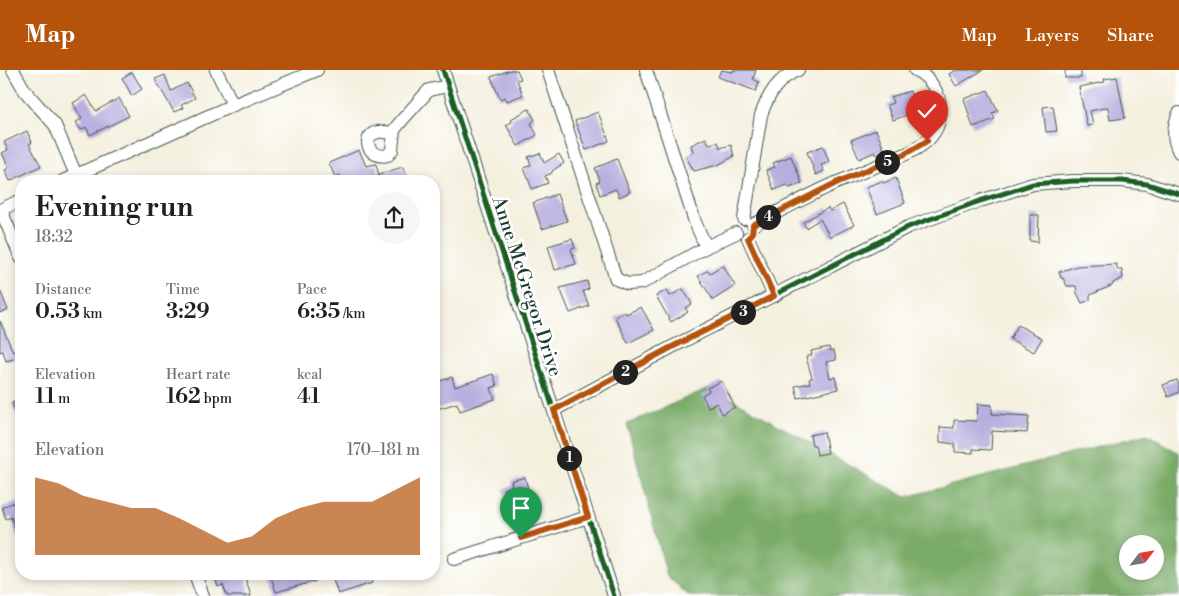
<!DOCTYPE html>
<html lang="en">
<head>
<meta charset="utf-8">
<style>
	:root { --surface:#fff; --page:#f6f6f6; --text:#202124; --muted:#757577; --accent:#b45309 }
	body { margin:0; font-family:"Libre Bodoni",serif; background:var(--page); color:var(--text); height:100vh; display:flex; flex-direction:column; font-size:19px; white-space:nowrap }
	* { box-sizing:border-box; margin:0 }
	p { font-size:16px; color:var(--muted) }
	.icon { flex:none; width:28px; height:28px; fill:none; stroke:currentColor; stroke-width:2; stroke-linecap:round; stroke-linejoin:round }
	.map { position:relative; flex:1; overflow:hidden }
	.sheet { position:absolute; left:15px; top:105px; width:425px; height:405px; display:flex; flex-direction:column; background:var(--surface); border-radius:20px; box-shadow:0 2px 8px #0003 }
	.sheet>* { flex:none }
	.needle { width:32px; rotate:59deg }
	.tools { position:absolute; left:1119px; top:465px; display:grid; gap:10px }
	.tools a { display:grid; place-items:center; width:45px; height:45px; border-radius:50%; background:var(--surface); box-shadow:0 2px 8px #0003; font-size:25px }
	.pin { position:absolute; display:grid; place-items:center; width:42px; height:42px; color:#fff; margin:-51px -21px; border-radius:50% 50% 50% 0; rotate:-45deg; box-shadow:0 0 5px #0007 }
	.pin .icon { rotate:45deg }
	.km { position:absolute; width:25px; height:25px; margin:-12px; border-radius:50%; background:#222; color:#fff; font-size:14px; line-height:25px; text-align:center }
	.round { display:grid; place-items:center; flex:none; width:52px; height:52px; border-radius:26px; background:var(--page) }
	.summary { display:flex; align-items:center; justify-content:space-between; height:85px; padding:0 20px }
	h1 { font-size:28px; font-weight:600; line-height:38px }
	.stats { display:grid; grid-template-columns:repeat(3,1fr); gap:8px; height:85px; padding:5px 20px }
	.stats div { display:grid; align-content:center }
	.stats b { font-size:21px; font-weight:600 }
	.stats small { font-size:14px; font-weight:400 }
	.stats p { font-size:14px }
	.chart { height:140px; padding:10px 20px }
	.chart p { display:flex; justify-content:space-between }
	.chart svg { width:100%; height:90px; margin-top:5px; fill:var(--accent); opacity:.7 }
	header { display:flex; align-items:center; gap:30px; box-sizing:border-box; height:70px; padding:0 25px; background:var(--accent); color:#fff }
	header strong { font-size:24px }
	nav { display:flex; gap:28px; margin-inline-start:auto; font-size:18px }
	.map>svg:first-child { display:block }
	.forest { fill:#7aac68; stroke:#4c744e; fill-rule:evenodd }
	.building { fill:#b8addf }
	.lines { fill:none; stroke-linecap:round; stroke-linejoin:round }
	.minor-casing { stroke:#3f584e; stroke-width:14 }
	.minor { stroke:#fff; stroke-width:12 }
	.cycleway-casing { stroke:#fff; stroke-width:8 }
	.cycleway { stroke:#1b5e20; stroke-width:5 }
	.route-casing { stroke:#fff; stroke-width:10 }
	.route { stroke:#b45309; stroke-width:6 }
	.labels { text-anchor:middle; stroke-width:5; stroke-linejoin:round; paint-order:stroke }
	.street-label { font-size:19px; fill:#1f3d34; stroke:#fff }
</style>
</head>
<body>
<header>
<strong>Map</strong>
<nav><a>Map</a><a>Layers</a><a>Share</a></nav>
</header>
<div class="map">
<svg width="1179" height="526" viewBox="0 0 1179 526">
	<rect width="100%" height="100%" fill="#fff"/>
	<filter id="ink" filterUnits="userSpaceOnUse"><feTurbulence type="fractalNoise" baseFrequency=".02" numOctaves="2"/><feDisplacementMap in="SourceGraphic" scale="10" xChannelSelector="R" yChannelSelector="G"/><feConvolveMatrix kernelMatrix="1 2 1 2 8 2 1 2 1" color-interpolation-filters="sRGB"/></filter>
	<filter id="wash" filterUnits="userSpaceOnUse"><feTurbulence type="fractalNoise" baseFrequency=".0096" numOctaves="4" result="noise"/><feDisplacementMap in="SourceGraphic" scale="20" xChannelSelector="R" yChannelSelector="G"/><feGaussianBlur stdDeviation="1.12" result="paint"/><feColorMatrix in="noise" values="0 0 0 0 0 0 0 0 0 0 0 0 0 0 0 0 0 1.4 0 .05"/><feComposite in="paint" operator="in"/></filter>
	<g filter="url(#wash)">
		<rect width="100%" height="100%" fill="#f4f0de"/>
		<path class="forest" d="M711,317L906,427L1147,364L1179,383V526H689L667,506L627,354ZM1128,474H1155V501H1128Z"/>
		<g id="blocks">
			<g class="building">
				<path d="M510,0H517L521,9L517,10L523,25L507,31L505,27L500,29L491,7Z"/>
				<path d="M721,0L733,2V0H756L753,9L759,12L756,21L718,7Z"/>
				<path d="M956,0H983L956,16L949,4Z"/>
				<rect x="1065" y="0" width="16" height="8"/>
				<path d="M132,2L142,19L132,26L122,8Z"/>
				<path d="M165,5L171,21L187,13L195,28L181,35L183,38L174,42L155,9Z"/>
				<path d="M1117,7L1125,48L1110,50L1108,37L1090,41L1093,55L1087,56L1079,17L1105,12L1104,9Z"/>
				<path d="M988,20L998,41L992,43L995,49L973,57L964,29Z"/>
				<path d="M910,21L917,39L914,41L916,45L908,48L907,45L893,50L887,35L893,33L891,27Z"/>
				<path d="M86,25L96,41L119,28L129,46L90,65L86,57L81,60L76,52L82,49L73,33Z"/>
				<path d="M1053,36L1057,61L1046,62L1043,37Z"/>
				<path d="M529,39L535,50L531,53L537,65L518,76L506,55L512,52L511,49Z"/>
				<path d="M598,42L609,71L586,80L575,51Z"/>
				<path d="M876,60L885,82L877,85L875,82L859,89L851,70Z"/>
				<path d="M27,61L32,72L29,74L41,96L10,111L5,100L9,98L2,83L8,80L4,72Z"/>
				<path d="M706,68L709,74L718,72L720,78L731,75L734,86L718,95L694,101L686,87L693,82L691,75Z"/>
				<path d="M823,76L829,92L821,95L824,101L816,105L807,82Z"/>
				<path d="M359,80L366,96L376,94L379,106L360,110V111H343L340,105L335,107L329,93Z"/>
				<path d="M540,83L544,93L559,84L564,93L552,101V103L545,106L548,113L532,119L524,98L531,95L528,87Z"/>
				<path d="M791,86L802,113L789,118L787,115L774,120L766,100L775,97L773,93Z"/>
				<path d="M617,89L630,122L619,127L616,119L600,125L596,113L600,111L595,98Z"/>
				<path d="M403,97L407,107L393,111H382L379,104Z"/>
				<path d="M896,108L905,133L877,144L866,117L882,111L883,113Z"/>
				<path d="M557,124L567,151L542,159L533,133Z"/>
				<path d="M843,134L854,155L830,167L820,149L806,158L803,152L828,138L830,141Z"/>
				<path d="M1030,145H1039L1038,172L1030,171Z"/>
				<path d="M572,169L575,178L571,179L576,194L555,200L548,176Z"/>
				<path d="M1116,194L1118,200H1122L1123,208L1113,213V215L1090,225V230L1082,233L1077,223L1076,216H1067L1063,208H1061L1059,202L1077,196Z"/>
				<path d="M723,195L735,216L713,230L698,206L708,200L710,203Z"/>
				<path d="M587,211L589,219L583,221L589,236L570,243L560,218Z"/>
				<path d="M683,219L692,234L685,238L688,242L671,252L656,226L667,220L670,226Z"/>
				<path d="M0,220L8,240L0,243Z"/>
				<path d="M641,237L654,260L628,273L615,247L625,242L626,244Z"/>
				<path d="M0,251L13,282L15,281L17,288L6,291L3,281L0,282Z"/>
				<path d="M1018,255L1042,268L1034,282L1010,269Z"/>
				<path d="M829,277L830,281H834L836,290L826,292L830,308L835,307L838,319L798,328L795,316L810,313L809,309L812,308L806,287L812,285L811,281Z"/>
				<path d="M493,304L497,316L491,318L495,329L460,341L457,333L434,340V313L452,307L455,317Z"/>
				<path d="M1177,310L1179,315V322L1168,327L1163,315Z"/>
				<path d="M722,311L735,337L722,344L717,333L708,337L702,325L709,321L707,318Z"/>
				<path d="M21,330V357H20L12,333Z"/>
				<path d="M978,334L992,335V344L1029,346L1027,363L992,361L991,380L973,379V383L955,382V374L940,372V357L954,358V350L977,351Z"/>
				<path d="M824,362L828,383L817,385L815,375H812L810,365Z"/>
				<path d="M525,407L533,439L516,443L513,434L508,435L503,419L512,416L511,411Z"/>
				<path d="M18,431L19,434L21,433L20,474L11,447L6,449L2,437Z"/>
				<path d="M228,504H244L251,526H227L223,515L218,517L215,508Z"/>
				<path d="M270,504H314L316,511L276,522Z"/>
				<path d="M331,504H358L359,506L369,504L372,513L338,524Z"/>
			</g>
		</g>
	</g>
	<g filter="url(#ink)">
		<use href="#blocks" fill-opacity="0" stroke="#3f584e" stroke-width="1"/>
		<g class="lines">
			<g class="minor-casing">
				<g id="minor">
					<path d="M13,0L25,21L55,55L76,105"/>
					<path d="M216,0L233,35"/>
					<path d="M443,0L614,526"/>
					<path d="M548,0L616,209L628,214L642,213L706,177L736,163"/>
					<path d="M646,0L695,152L706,177"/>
					<path d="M1179,43C1173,57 1172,68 1179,82"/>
					<path d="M393,63C389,63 382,61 378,62C360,65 368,90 388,85L392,80L394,60L403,49L429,20L448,16"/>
					<path d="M63,111L233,35L317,0"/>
					<path d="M0,140L21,130"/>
					<path d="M1,140L21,188"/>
					<path d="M744,149L761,45C768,25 778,8 798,0"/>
					<path d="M753,155C781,140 809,125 838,112C851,107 864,101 877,96C895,88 914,83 928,70C950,48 941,13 915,0"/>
					<path d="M748,168L774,226"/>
					<path d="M554,340L672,277L908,157L980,131L1033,114L1073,111H1122L1147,114L1179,124"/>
					<path d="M454,489L588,447"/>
					<path d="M195,504L203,526"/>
				</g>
			</g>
			<use href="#minor" class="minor"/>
			<g class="cycleway-casing">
				<g id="cycleway">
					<path d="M443,0L614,526"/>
					<path d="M554,340L672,277L908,157L980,131L1033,114L1073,111H1122L1147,114L1179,124"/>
				</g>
			</g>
			<use href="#cycleway" class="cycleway"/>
		</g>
	</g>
	<g class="lines" filter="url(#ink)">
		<g class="route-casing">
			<path id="route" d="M521,468L588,447L554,340L672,277L774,226L748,168L752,164L753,155L836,113L905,84L927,71"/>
		</g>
		<use href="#route" class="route"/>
	</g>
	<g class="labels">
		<g class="street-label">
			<text transform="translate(528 216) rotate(72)" y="7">Anne McGregor Drive</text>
		</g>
	</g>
</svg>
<div class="tools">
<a><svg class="needle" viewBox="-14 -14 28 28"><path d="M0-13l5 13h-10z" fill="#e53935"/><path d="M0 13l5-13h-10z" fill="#757577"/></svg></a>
</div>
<div class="pin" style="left:521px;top:468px;background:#1e9e55"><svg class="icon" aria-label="arrive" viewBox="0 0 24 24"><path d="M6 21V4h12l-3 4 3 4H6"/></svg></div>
<div class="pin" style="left:927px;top:71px;background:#d93025"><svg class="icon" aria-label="check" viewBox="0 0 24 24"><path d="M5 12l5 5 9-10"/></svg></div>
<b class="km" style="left:569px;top:388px">1</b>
<b class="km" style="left:625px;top:302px">2</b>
<b class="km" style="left:743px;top:242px">3</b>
<b class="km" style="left:768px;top:147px">4</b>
<b class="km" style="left:887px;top:92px">5</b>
<section class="sheet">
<div class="summary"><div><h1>Evening run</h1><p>18:32</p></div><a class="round"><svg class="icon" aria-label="share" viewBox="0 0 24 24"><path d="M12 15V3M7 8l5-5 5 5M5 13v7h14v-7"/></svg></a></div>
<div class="stats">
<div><p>Distance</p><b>0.53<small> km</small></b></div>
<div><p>Time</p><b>3:29</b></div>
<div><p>Pace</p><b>6:35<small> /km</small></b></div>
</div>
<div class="stats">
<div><p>Elevation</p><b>11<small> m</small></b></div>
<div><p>Heart rate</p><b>162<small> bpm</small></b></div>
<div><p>kcal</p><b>41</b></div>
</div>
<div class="chart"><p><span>Elevation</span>170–181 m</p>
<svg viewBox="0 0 160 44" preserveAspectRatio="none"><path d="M0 44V6L10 9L20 15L30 18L40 21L50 21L60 26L70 32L80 38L90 35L100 26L110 21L120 18L130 18L140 18L150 12L160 6V44z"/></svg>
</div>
</section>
</div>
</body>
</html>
